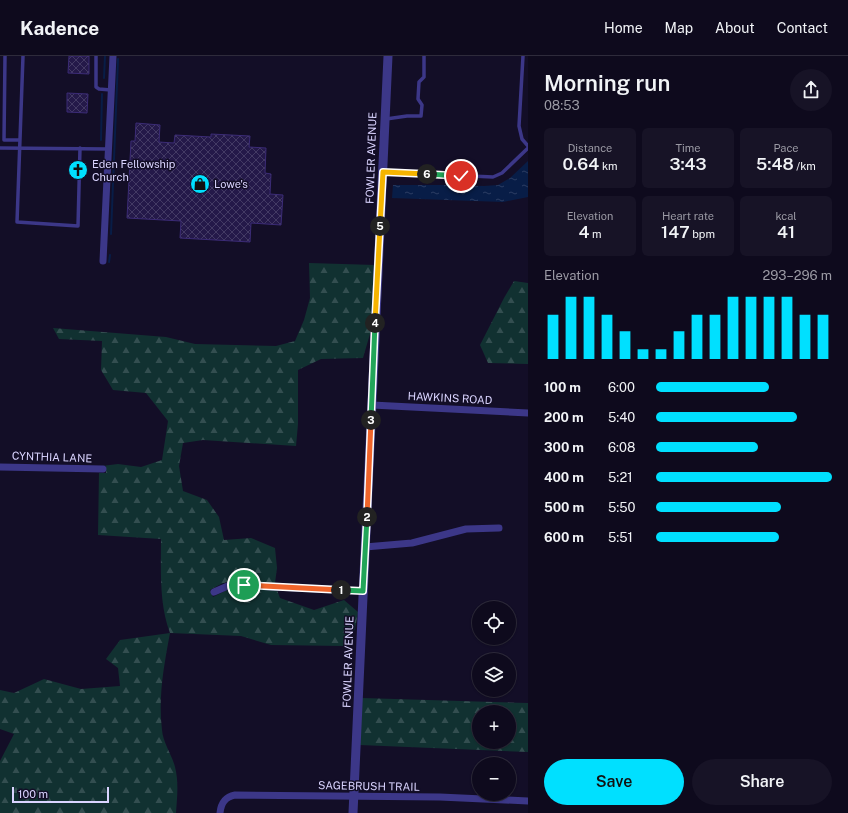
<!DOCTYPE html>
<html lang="en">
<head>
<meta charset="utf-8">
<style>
	:root { --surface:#0e0a1d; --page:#171326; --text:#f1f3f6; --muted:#9b9aa4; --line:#2e2b3b; --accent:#00e0ff }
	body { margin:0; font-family:"Public Sans",sans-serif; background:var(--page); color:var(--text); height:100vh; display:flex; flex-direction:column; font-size:15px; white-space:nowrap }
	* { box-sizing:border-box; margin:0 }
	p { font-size:13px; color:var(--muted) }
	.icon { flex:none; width:22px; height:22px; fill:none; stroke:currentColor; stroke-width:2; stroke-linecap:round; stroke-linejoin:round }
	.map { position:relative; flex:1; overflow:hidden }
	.drawer { display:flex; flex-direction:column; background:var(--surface); width:320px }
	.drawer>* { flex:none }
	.controls { position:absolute; left:472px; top:545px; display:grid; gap:8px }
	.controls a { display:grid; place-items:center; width:44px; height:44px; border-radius:50%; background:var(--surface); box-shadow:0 1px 3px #0004,0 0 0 1px var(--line); font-size:20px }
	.scale { position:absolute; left:12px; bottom:10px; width:97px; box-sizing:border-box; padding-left:4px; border:2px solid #dad4ff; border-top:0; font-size:11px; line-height:14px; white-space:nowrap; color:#dad4ff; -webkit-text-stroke:3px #130e27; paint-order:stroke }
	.pin { position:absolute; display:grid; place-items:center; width:34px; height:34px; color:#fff; margin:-17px; border:2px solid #fff; border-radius:50%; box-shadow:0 1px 4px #0007 }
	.km { position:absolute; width:20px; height:20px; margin:-10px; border-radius:50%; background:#222; color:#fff; font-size:11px; line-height:20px; text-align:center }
	.round { display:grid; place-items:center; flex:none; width:42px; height:42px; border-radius:21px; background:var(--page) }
	.headline { display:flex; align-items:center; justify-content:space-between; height:68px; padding:0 16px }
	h1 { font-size:22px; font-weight:600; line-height:30px }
	.figures { display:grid; grid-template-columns:repeat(3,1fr); gap:6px; height:68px; padding:4px 16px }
	.figures div { display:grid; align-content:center; border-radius:6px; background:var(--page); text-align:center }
	.figures b { font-size:17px; font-weight:600 }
	.figures small { font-size:11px; font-weight:400 }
	.figures p { font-size:11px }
	.chart { height:112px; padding:8px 16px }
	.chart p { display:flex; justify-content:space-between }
	.chart svg { width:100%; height:72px; margin-top:4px; stroke:var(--accent); stroke-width:6 }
	.action { display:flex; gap:8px; margin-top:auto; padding:8px 16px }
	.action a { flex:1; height:46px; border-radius:24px; background:var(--accent); color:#111; font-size:16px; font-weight:600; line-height:46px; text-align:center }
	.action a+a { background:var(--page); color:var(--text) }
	ul { padding:0 16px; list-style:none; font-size:13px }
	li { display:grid; grid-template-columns:64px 48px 1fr; align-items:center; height:30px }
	li i { height:10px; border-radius:5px; background:var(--accent) }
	header { display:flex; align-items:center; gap:24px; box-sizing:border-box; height:56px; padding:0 20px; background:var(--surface); border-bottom:1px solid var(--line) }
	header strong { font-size:19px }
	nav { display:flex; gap:22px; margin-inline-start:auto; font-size:14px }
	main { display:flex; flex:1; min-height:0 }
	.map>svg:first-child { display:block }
	.forest { fill:url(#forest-firs); fill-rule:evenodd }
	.water { fill:url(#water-ripples) }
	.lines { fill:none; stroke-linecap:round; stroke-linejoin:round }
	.stream { stroke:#081d47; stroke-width:2 }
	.building { fill:url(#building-cross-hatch); stroke:#3b2b76 }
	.service { stroke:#3c3788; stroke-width:3.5 }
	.minor { stroke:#3c3788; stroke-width:7 }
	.tertiary { stroke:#3c3788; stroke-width:9 }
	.split-1-casing { stroke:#fff; stroke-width:8 }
	.split-2-casing { stroke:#fff; stroke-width:8 }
	.split-3-casing { stroke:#fff; stroke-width:8 }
	.split-4-casing { stroke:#fff; stroke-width:8 }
	.split-5-casing { stroke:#fff; stroke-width:8 }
	.split-6-casing { stroke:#fff; stroke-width:8 }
	.split-7-casing { stroke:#fff; stroke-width:8 }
	.split-1 { stroke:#f0652b; stroke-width:5 }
	.split-2 { stroke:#22a559; stroke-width:5 }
	.split-3 { stroke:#f0652b; stroke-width:5 }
	.split-4 { stroke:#22a559; stroke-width:5 }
	.split-5 { stroke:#f5b400; stroke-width:5 }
	.split-6 { stroke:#f5b400; stroke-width:5 }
	.split-7 { stroke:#22a559; stroke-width:5 }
	.labels { text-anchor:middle; stroke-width:3; stroke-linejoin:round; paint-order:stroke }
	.street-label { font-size:11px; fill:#dad4ff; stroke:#130e27 }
	.poi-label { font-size:11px; fill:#dad4ff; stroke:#130e27; text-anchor:start }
</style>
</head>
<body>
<header>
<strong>Kadence</strong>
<nav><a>Home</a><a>Map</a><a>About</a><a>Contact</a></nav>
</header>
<main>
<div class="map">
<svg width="528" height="757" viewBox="0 0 528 757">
	<defs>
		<pattern id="forest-firs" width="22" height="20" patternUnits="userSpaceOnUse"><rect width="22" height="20" fill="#113131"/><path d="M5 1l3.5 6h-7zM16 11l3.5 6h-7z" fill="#334e50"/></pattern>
		<pattern id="water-ripples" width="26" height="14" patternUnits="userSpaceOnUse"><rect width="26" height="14" fill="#081d47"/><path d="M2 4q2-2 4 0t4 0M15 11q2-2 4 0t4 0" fill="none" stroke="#2b3d63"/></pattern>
		<pattern id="building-cross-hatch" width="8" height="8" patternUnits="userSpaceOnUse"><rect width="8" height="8" fill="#241949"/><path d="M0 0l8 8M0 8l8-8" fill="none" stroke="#433a64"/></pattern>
	</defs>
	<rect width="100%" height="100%" fill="#130e27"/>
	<g class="forest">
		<path d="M309,207L375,209L372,271L363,302L321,303L298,314V368L296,390L203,384L183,387L179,410L183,435L207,444L219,461L224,484L251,482L275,492L277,512L275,527L230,525L221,528L210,534L213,541L231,532L277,534L280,542L314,554L344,544L358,556L355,573L345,590L271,589L241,580L170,577C164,609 158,641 162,674C163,687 172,699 175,711C179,727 177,741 176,757H0V705L14,678L0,673V634L14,637L44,623L81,633L120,630L118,612L106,603L120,584L170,577C159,548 161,514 161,483L98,479L99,417H106V410H102L118,408L141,411L162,404L168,365L146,337L113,334L101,314L102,285L59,283L53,272L166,281L195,288L276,290L295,285L304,264L310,242Z"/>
		<path d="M514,225L528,227V308L488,307L480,289L504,242Z"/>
		<path d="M362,642L528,647V696L360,689ZM479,656H509V686H479Z"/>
	</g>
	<path class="water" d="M528,105V141L503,146L392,142L393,129H446L484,130L498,129L510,122Z"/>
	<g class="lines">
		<g class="stream">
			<path d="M104,22L105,0"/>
			<path d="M101,84L102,38"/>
			<path d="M111,178L118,3"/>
			<path d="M109,206L110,199"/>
		</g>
	</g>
	<g class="building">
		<path d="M69,0H89V18L68,17Z"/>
		<path d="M67,37L88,38L87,57L67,56Z"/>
		<path d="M136,67L160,69L159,86L174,87L175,79L211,81V78L250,80L249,91L266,92L265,117L271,118L270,138L283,139L281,169L251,167L250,186L180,182L181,165L127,162L131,85H135Z"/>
	</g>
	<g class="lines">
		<g class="service">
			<path d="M5,0L4,84H19"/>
			<path d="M23,0L17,166L78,170L80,92"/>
			<path d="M96,0V31L99,33L111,34"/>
			<path d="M523,0L519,70L522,83L528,90"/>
			<path d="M386,63L407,60H421L422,49L418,43L419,26L424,21V0"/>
			<path d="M0,92L108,93"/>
			<path d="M383,116L493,121L502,117L528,92"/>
		</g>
		<g class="minor">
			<path d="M103,205L113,0"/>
			<path d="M372,349L528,357"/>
			<path d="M0,411L103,413"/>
			<path d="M365,491L412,487L466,473L499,472"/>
			<path d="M214,536L230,529L363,535"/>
			<path d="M220,757C221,747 225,741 235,739L440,741L528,745"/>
		</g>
		<path class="tertiary" d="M353,757L388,0"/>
	</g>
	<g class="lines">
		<g class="split-1-casing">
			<path id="split-1" d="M244,529L341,534"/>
		</g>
		<g class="split-2-casing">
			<path id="split-2" d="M341,534L363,535L367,461"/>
		</g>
		<g class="split-3-casing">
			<path id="split-3" d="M367,461L371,364"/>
		</g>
		<g class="split-4-casing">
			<path id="split-4" d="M371,364L375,267"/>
		</g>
		<g class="split-5-casing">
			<path id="split-5" d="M375,267L380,170"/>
		</g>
		<g class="split-6-casing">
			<path id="split-6" d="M380,170L383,116L427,118"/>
		</g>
		<g class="split-7-casing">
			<path id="split-7" d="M427,118L461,120"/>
		</g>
		<use href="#split-1" class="split-1"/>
		<use href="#split-2" class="split-2"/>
		<use href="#split-3" class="split-3"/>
		<use href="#split-4" class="split-4"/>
		<use href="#split-5" class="split-5"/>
		<use href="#split-6" class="split-6"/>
		<use href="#split-7" class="split-7"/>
	</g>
	<defs>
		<g id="church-disc" transform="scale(1)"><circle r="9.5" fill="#00e0ff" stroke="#130e27"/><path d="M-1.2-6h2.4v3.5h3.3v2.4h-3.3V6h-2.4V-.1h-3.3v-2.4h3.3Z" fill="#111"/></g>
		<g id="shop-disc" transform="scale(1)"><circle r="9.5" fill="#00e0ff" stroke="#130e27"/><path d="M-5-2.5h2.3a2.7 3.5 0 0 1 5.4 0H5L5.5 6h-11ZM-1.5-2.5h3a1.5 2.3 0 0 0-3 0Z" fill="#111"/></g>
	</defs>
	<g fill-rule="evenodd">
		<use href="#church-disc" x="78" y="114"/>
		<use href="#shop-disc" x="200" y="128"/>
	</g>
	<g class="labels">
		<g class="street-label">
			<text transform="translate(371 102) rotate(-88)" y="4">FOWLER AVENUE</text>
			<text transform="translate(450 342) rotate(3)" y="4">HAWKINS ROAD</text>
			<text transform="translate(52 401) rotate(2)" y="4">CYNTHIA LANE</text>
			<text transform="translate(348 606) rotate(-88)" y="4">FOWLER AVENUE</text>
			<text transform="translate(369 730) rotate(1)" y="4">SAGEBRUSH TRAIL</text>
		</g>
		<g class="poi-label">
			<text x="92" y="112">Eden Fellowship<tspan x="92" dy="13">Church</tspan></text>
			<text x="214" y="132">Lowe's</text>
		</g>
	</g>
</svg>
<div class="controls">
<a><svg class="icon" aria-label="locate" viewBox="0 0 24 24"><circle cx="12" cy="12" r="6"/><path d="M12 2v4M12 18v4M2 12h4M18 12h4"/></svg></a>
<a><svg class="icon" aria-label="layers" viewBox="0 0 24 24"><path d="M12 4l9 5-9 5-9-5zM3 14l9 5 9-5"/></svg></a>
<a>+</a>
<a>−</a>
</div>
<div class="scale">100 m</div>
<div class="pin" style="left:244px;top:529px;background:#1e9e55"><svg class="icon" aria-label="arrive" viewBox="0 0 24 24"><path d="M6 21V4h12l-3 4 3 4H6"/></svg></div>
<div class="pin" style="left:461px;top:120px;background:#d93025"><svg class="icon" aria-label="check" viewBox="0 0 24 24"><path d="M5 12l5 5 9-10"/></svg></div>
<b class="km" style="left:341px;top:534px">1</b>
<b class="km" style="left:367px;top:461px">2</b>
<b class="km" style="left:371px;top:364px">3</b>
<b class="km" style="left:375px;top:267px">4</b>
<b class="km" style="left:380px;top:170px">5</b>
<b class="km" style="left:427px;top:118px">6</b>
</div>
<section class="drawer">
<div class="headline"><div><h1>Morning run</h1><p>08:53</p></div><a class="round"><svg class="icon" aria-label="share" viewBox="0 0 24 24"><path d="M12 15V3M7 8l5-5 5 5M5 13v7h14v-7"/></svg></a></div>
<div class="figures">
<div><p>Distance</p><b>0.64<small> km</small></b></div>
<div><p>Time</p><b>3:43</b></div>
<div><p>Pace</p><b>5:48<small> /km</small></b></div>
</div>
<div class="figures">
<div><p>Elevation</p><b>4<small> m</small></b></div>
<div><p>Heart rate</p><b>147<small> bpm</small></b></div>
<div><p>kcal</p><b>41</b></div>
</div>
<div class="chart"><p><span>Elevation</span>293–296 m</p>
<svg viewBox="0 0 160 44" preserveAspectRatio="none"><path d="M5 44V17M15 44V6M25 44V6M35 44V17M45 44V27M55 44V38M65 44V38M75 44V27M85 44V17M95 44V17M105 44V6M115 44V6M125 44V6M135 44V6M145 44V17M155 44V17"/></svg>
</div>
<ul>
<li><b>100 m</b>6:00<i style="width:64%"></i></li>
<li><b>200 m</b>5:40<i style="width:80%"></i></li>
<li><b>300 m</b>6:08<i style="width:58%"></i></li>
<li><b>400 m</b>5:21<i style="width:100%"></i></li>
<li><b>500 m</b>5:50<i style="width:71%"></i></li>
<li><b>600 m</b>5:51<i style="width:70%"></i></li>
</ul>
<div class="action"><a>Save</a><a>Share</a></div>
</section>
</main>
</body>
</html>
